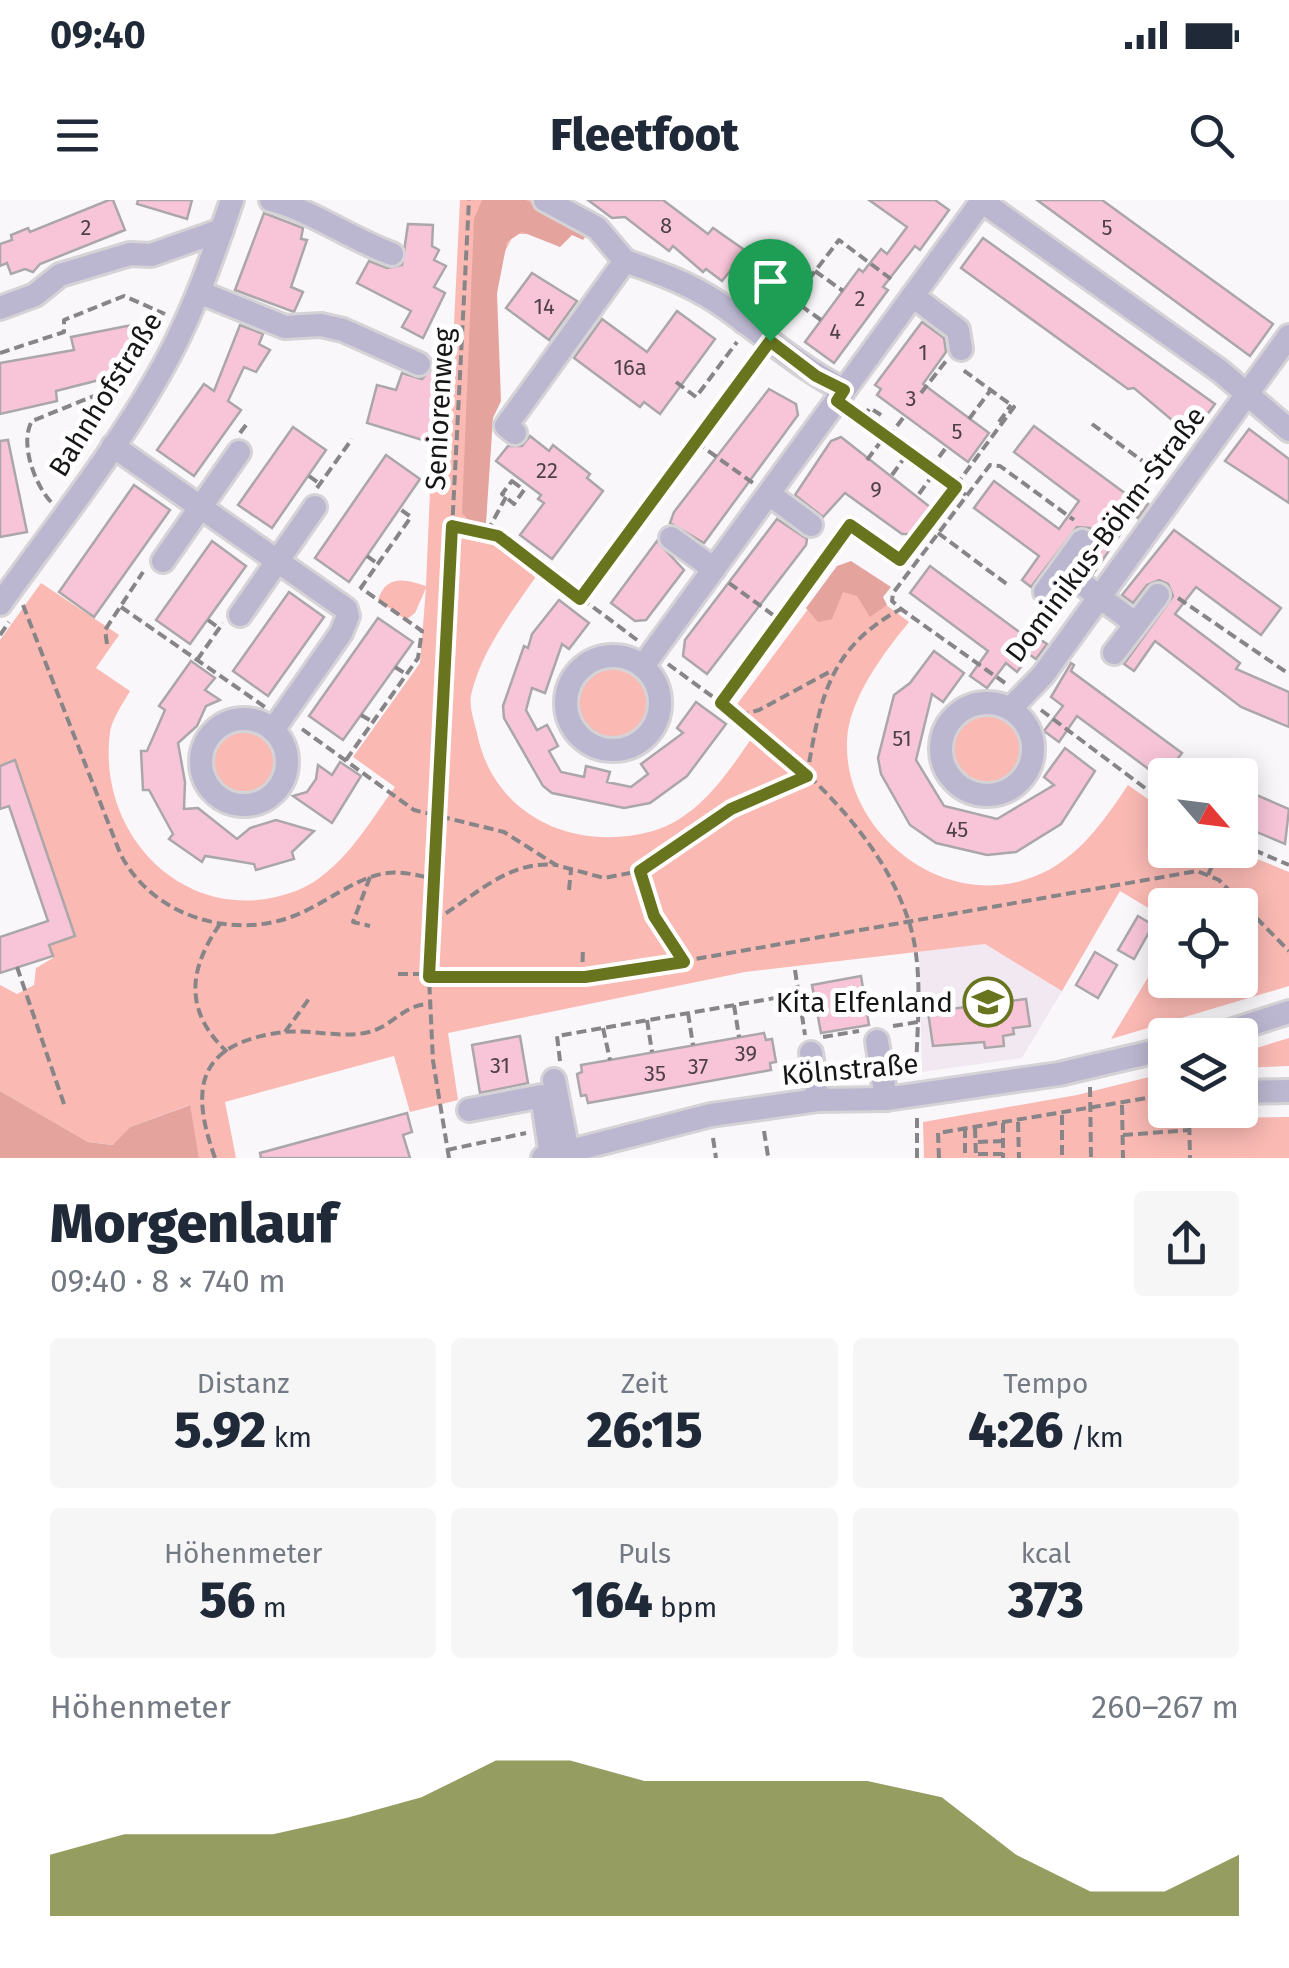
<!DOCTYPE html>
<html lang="de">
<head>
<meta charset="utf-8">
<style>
	:root { --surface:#fff; --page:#f6f6f7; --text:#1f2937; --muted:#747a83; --accent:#69741e }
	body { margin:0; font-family:"Fira Sans",sans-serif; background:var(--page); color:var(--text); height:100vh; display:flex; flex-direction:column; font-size:38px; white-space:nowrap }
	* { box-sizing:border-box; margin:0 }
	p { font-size:32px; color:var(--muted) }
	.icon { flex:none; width:55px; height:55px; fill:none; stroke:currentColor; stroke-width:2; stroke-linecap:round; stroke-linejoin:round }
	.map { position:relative; height:958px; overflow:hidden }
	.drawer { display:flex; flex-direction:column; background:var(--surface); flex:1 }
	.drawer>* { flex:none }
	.needle { width:65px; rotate:118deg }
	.tools { position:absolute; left:1148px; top:558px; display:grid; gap:20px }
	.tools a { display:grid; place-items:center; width:110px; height:110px; border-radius:10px; background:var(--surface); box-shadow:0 5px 25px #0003; font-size:50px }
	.pin { position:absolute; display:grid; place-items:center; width:85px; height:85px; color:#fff; margin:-102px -42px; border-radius:50% 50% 50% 0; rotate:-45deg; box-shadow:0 0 10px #0007 }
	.pin .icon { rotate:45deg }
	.round { display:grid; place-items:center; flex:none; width:105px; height:105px; border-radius:10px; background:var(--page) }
	.summary { display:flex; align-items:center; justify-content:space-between; height:170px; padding:0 50px }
	h1 { font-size:55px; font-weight:800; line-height:75px }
	.stats { display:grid; grid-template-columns:repeat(3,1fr); gap:15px; height:170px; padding:10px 50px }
	.stats div { display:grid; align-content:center; border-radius:10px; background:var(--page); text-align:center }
	.stats b { font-size:50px; font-weight:800 }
	.stats small { font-size:28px; font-weight:400 }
	.stats p { font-size:28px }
	.chart { height:280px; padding:20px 50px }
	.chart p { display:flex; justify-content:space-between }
	.chart svg { width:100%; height:180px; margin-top:10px; fill:var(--accent); opacity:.7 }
	.status { display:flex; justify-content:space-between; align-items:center; height:70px; padding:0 50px; background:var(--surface); direction:ltr }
	.status svg { height:28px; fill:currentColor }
	header { display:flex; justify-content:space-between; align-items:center; height:130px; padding:0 50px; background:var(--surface); font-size:45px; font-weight:800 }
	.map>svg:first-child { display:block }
	.built { fill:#f1e8f1 }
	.green { fill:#fab9b3 }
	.forest { fill:#e5a39e }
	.building { fill:#f8c5d8; stroke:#aba7a8; stroke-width:2.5 }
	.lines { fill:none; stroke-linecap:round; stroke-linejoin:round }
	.minor-casing { stroke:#d6d3d7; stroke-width:28 }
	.path { stroke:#878588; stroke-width:4; stroke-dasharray:10 5; stroke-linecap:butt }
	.minor { stroke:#bbb7d0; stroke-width:22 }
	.route-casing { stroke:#fff; stroke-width:20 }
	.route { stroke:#69741e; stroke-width:12 }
	.labels { text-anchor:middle; stroke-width:10; stroke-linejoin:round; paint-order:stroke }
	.number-label { font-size:22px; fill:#4f4247 }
	.street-label { font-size:28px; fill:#171617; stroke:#fff }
	.poi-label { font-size:28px; fill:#171617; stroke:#fff; text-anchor:end }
</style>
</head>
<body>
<div class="status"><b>09:40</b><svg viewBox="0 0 49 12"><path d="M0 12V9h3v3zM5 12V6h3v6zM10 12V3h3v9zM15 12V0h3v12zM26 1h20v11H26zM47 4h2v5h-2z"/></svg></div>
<header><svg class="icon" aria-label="menu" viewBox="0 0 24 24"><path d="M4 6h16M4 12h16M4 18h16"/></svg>Fleetfoot<svg class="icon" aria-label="search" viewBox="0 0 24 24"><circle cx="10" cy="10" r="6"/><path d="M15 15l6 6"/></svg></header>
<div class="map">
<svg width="1289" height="958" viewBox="0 0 1289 958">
	<rect width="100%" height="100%" fill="#faf7fb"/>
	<path class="built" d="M985,744L1062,791L1022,858L922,872L919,751Z"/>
	<g class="green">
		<path d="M460,0H558L572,24L560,47L534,34H514L502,57L497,93L485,339L537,375C511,413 482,449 471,495C469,507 474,521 477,533C493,615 573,653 653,631C703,616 732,566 760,526L735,507L838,369L909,422C883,454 848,500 847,542C844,630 938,707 1024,680C1073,666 1102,624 1128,585L1165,611V650H1235L1289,672V786L1111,839L1165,749V780H1240V705H1165V718L1120,691L1062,791L985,744L745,772L448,833L458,900L410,912L394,856L225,902L236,958H199L189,905L130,927L114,945L88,942L0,891V785L17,794L34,785L36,768L53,758L49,745L75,735L15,561L0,566V440L41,383L119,435L96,468L130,491C123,503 112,519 110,532C96,639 191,731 296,691C341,673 368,624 395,587L353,557L420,463L426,388L415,413L406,420L378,400C386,374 406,379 426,386L432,243L451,186Z"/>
		<circle cx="613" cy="502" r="40"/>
		<circle cx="987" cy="550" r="38"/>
		<circle cx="244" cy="562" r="30"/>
		<path d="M1289,838V866L1240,868V853Z"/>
		<path d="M1165,873V910H1209V918L1289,917V958H924L923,922L1077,895Z"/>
	</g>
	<g class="forest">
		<path d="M482,0H526L589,31L583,40L572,35L560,47L522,32L507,42L497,93L501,201L493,218L486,323L472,324L462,313L474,19Z"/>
		<path d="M851,361L891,387L883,397L887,405L870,417L857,396L843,392L832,419L818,422L806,408L837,366Z"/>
		<path d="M0,891L88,942L113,945L130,927L190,905L199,958H0Z"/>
	</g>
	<g class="building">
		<path d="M109,0H113L125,30L40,64L33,72L25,69L11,74L7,63L0,66V44L12,40L11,35L28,28L30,32Z"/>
		<path d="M138,0H192L187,19L137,4Z"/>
		<path d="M588,0H663L708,34L713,28L746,51L722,81L706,69L703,72L673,46L669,51L625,17L612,18Z"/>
		<path d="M869,0H935L949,10L920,50L915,46L883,87L888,90L834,163L805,142L859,69L863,72L881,49L887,54L907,27Z"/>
		<path d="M1037,0H1102L1273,124L1250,156Z"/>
		<path d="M264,13L303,28L301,39L307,40L291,87L303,92L294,112L235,90Z"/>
		<path d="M408,24L433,25L432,46L439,50L434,60L446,66L434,87L445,93L423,138L402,127L411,111L357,83L369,61L387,68L402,65Z"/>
		<path d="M983,38L1215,204L1191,236L1134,188L1128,189L961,68Z"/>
		<path d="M532,73L577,101L549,140L506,108Z"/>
		<path d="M677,111L715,139L660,214L644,202L640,207L574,158L602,119L647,152Z"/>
		<path d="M922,122L944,138L946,152L923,184L989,233L968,262L877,195L881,189L875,185Z"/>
		<path d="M132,125L139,163L114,167L115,176L56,191L57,201L0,214V163L74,150L71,137Z"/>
		<path d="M240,125L263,134L259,144L270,150L256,172L244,167L228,201L241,210L194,276L157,250L204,184L214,191Z"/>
		<path d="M433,167L447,170L443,186H448L432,243L367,223L377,185L396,190L402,173L422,179Z"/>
		<path d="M769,189L796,204L798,215L704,343L670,323L674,312Z"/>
		<path d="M1034,226L1141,305L1144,301L1148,304L1138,318L1134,314L1093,374L1083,366L1095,349L1096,336L1090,328L1077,327L1031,387L1022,380L1039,356L974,308L994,281L1059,329L1079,301L1014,252Z"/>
		<path d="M293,227L326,250L272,328L238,305Z"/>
		<path d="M1249,229L1289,259V303L1225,261Z"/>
		<path d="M530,236L549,251L553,245L590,274L587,278L603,291L552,359L520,335L544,303L538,299L541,295L496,261L508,246H522Z"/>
		<path d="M841,237L930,307L915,334H902L845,293L823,317L795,295L831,241Z"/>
		<path d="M8,240L27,332L0,337V241Z"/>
		<path d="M386,255L420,279L349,382L315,358Z"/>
		<path d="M134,285L170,310L94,417L59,392Z"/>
		<path d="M777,319L807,339L806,345L707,474L683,456L685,440Z"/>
		<path d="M1174,330L1281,408L1261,435L1196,387L1175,414L1240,463L1236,469L1289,492V527L1241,507L1155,441L1134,471L1124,464L1173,396L1168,384L1159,380L1147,385L1133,403L1122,395Z"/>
		<path d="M212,341L246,366L190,444L156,420Z"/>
		<path d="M657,341L684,370L646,420L635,421L611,403Z"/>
		<path d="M930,366L1037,445L1041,440L1047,444L1036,459L1030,455L1017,472L1006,463L987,488L970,476L988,451L910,393Z"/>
		<path d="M289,392L324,417L268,496L233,471Z"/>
		<path d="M559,400L589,423L569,449L562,444L545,493L532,488L526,510L537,530L547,525L553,536L558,546L549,551L561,572L584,577L586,566L610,572L607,582L631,587L648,574L641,564L683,533L677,528L696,502L726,524L687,576L650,603L624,608L552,593L543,586L504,518L503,506L524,446L528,448L532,434Z"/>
		<path d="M378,418L413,442L343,540L309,516Z"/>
		<path d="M934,451L964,473L943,502L932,494L916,560L944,606L997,619L1054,585L1044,577L1065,548L1095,571L1061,624L1016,652L987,655L936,643L910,625L881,574L878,558L894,495L910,483Z"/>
		<path d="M191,461L215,478L205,490L220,500L206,506L197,526L178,543L185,582L184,609L198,608L237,639L250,628L276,620L314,631L292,652L294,659L256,670L254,664L230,660L205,656L202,662L169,639L173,634L149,590H143L141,551H147L165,510L159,506Z"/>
		<path d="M1071,463L1074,465L1071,471L1182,553L1176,561L1209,575L1162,579L1077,516L1059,542L1044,531L1063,506L1051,497Z"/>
		<path d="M15,560L75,736L49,745L53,756L0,773V737L48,721L9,606L0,609V566Z"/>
		<path d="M340,562L361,576L332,623L293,596L307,592L316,579L318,565L332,575Z"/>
		<path d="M1240,588L1289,609L1285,644L1240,625Z"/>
		<path d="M1138,716L1153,725L1134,759L1118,750Z"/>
		<path d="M1095,752L1117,765L1098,798L1076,785Z"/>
		<path d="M861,776L869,825L821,833L812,785Z"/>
		<path d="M1026,799L1030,826L1013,828L1014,834L1003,836L1004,846L985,848L984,842L933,846L928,812Z"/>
		<path d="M764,833L766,840L772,839L776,862L770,863L771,870L588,903L586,895L581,896L577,874L582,872L581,865Z"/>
		<path d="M520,836L528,883L480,893L472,845Z"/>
		<path d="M407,913L412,932L403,935L410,958H261L260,953Z"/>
	</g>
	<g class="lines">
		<g class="minor-casing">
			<g id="minor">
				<path d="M271,0C315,12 350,39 392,54"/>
				<path d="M545,0L597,28L625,61"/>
				<path d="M980,0L1220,171L1289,230"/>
				<path d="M625,61C657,72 688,83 717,102C760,131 798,167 844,190"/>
				<path d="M199,92L285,127L321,125L343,130L419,164"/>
				<path d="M913,96L958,130L961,149"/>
				<path d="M0,108L35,95L60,75L130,54L151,55L222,30"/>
				<path d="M744,122L780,72"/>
				<path d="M515,233L506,226L625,61"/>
				<path d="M113,246L346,409L348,416L341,433L273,530"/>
				<path d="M769,294L811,325"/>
				<path d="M671,338L714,369"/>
				<path d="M163,361L239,252"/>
				<path d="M1062,369L1136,424"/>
				<path d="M1045,392L1082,341"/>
				<path d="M0,404C58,323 122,244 169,156C195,107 214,53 232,0"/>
				<path d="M240,415L315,307"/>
				<path d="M1114,453L1158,395"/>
				<circle cx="613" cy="503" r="47"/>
				<path d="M643,466L982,1"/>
				<circle cx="987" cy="549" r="46"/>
				<path d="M1010,509L1043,475L1289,136"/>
				<circle cx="244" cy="562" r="43"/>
				<path d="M1218,835L1289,812"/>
				<path d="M877,841L886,899"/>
				<path d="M811,853L818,900"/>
				<path d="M554,880L568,952"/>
				<path d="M1240,892L1289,891"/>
				<path d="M469,910L542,896L551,956"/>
				<path d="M543,958L711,915L818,900L886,899L1059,874L1165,849"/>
			</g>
		</g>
		<g class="path">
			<path d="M815,71L843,91"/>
			<path d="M821,120L793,100L839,40L895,82"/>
			<path d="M781,125L797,102"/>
			<path d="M0,153L64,132V120L124,96L165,114"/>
			<path d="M676,182L696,197L737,142"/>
			<path d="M921,193L946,161"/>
			<path d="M853,213L966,295"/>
			<path d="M863,217L870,208L881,215"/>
			<path d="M969,219L990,191"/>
			<path d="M999,222L1011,205"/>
			<path d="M1092,224L1163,276"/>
			<path d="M240,233L249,221"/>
			<path d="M888,238L906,214"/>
			<path d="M696,242L753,283"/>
			<path d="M867,260L885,236"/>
			<path d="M930,269L948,245"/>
			<path d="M892,275L907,254"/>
			<path d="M309,276L320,284"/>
			<path d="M512,281L524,290L514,304L502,294Z"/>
			<path d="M317,288L352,239"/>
			<path d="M919,294L935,272"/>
			<path d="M51,302C35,285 19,243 32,221L131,181"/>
			<path d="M453,326L498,336L637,440"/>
			<path d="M487,332L506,297"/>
			<path d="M938,333L1008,385"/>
			<path d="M367,356L378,364"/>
			<path d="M729,383L780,420"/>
			<path d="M360,389L411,317L400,309"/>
			<path d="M1178,398L1289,474"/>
			<path d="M581,399L758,156"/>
			<path d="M23,405L120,653C150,714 228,740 291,717C322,706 350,681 381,674C399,670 417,675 434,679"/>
			<path d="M121,407L265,507"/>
			<path d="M208,420L219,428"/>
			<path d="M0,435L9,422"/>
			<path d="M107,444L105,430L143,372"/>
			<path d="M197,460L223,423"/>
			<path d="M668,464C758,530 873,610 909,722C924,768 917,826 916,873"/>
			<path d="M395,467L406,474"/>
			<path d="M1005,483L901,409L892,401L893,393L990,265L1000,266L1074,320"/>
			<path d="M721,503L850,325L900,361L1014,207L963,170"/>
			<path d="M1041,510L1165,603"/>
			<path d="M361,515L373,522"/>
			<path d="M739,516L759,510L833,470"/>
			<path d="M302,529L414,610L504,632L556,665L604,678L640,671L731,609L807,575C820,500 828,448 901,409"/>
			<path d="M346,560L418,458L422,431L361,388"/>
			<path d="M1240,644L1289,665"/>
			<path d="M640,671L654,716L683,760"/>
			<path d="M1208,675L1219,650"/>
			<path d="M370,677L353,722L370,726"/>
			<path d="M569,690L571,670"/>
			<path d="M433,721C474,698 506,660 556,665"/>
			<path d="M220,724C188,770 184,811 227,852"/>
			<path d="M17,767L65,907"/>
			<path d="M795,770L805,835"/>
			<path d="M398,774L604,775L1197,671L1219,680L1289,751"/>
			<path d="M582,777L583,748"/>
			<path d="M734,805L739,837"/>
			<path d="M688,813L693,845"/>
			<path d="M647,820L652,852"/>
			<path d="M893,826L918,822"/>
			<path d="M603,828L610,860"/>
			<path d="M285,832L311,796"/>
			<path d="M823,837L859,831"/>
			<path d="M560,861L557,836L798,794"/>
			<path d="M1090,887L1091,958"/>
			<path d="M1122,905L1123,958"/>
			<path d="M1189,910L1190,958"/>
			<path d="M1062,915V958"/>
			<path d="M917,918V958"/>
			<path d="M1018,922L1019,958"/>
			<path d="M1003,923V958"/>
			<path d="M965,928V958"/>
			<path d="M975,928L976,958"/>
			<path d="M764,931L768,956"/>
			<path d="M1123,935L1190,930"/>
			<path d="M713,938L716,958"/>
			<path d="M978,942L1003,941"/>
			<path d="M447,950L526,933"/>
			<path d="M978,954H1003"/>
			<path d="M215,958C189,886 198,843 284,832C312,829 341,839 369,832C393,826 404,804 430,804"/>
			<path d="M449,958L433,861L429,777L469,0"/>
			<path d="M939,958L938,933L1165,895"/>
		</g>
		<use href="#minor" class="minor"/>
	</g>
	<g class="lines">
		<g class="route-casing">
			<path id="route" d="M770,141L816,176L844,190L837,201L956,287L900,360L850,325L721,503L807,576L731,609L640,671L654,716L684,762L585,777H429L452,326L498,336L580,399Z"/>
		</g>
		<use href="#route" class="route"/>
	</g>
	<defs>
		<g id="school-ring" transform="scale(2.5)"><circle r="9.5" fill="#fff" stroke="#69741e" stroke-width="1.5"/><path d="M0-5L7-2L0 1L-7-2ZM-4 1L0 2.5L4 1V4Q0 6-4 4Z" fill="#69741e"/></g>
	</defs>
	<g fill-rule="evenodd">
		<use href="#school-ring" x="988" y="802"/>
	</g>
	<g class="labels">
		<g class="number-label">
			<text x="666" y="33">8</text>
			<text x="86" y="35">2</text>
			<text x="1107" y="35">5</text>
			<text x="860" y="106">2</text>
			<text x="544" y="114">14</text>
			<text x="835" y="139">4</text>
			<text x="923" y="160">1</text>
			<text x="630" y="175">16a</text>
			<text x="911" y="206">3</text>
			<text x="957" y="239">5</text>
			<text x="547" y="278">22</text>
			<text x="876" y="297">9</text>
			<text x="902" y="546">51</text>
			<text x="957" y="637">45</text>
			<text x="746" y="861">39</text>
			<text x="500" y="873">31</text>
			<text x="698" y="874">37</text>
			<text x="655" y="881">35</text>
		</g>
		<g class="street-label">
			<text transform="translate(105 194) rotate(-58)" y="10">Bahnhofstraße</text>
			<text transform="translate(439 209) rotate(-87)" y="10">Seniorenweg</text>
			<text transform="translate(1105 334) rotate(-53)" y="10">Dominikus-Böhm-Straße</text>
			<text transform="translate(850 869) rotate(-5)" y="10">Kölnstraße</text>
		</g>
		<g class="poi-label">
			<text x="953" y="812">Kita Elfenland</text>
		</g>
	</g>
</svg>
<div class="tools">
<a><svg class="needle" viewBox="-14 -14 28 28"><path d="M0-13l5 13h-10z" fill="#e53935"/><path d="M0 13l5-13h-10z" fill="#747a83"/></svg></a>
<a><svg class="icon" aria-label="locate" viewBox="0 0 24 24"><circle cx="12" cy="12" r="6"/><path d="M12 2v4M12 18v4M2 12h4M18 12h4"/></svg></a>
<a><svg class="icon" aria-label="layers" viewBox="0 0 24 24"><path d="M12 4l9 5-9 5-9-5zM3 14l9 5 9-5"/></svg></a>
</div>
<div class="pin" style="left:770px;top:141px;background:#1e9e55"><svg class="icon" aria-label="arrive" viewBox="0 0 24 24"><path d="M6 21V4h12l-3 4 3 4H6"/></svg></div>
</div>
<section class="drawer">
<div class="summary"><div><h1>Morgenlauf</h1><p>09:40 · 8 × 740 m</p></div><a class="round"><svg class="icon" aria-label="share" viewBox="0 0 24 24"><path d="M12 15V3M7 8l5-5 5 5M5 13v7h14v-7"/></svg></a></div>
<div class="stats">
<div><p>Distanz</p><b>5.92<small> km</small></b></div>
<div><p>Zeit</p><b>26:15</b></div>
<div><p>Tempo</p><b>4:26<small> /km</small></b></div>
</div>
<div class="stats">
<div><p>Höhenmeter</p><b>56<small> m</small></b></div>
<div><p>Puls</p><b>164<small> bpm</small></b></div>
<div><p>kcal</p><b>373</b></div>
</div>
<div class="chart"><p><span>Höhenmeter</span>260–267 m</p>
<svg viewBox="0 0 160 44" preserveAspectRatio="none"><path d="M0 44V29L10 24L20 24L30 24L40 20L50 15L60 6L70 6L80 11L90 11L100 11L110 11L120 15L130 29L140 38L150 38L160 29V44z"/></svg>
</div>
</section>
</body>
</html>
